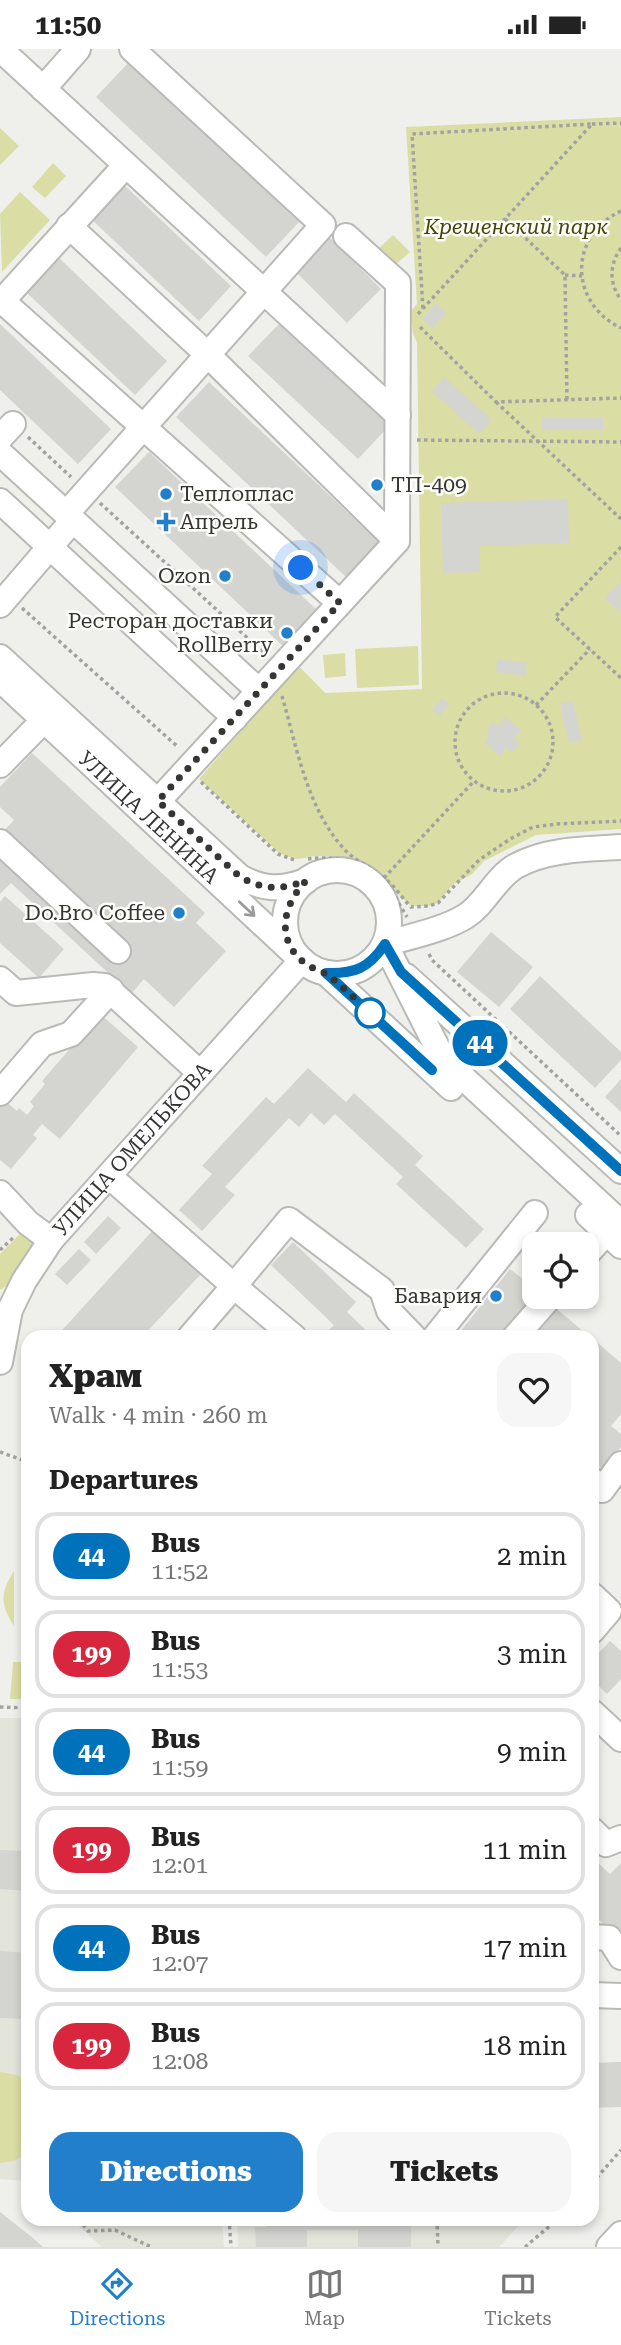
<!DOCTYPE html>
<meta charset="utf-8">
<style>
:root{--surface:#fff;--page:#f6f6f6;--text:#222;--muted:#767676;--line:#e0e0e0;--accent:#227fcb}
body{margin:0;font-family:"Roboto Serif",serif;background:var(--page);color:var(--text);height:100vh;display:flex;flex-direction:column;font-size:26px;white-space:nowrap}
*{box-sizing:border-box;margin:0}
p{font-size:23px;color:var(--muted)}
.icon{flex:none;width:38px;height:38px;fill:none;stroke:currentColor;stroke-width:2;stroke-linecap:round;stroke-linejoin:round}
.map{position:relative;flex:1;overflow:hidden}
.details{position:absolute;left:21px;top:1281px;width:578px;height:896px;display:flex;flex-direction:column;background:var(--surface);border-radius:21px;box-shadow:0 4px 10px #0003}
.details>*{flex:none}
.badge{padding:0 14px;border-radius:23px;font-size:24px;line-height:46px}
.buttons{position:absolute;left:522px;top:1183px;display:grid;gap:14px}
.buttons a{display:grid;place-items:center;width:77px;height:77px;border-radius:14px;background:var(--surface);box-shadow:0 4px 10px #0003;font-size:35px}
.you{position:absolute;width:35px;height:35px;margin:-18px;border:5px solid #fff;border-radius:50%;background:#1a73e8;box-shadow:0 0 0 10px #1a73e833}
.map>.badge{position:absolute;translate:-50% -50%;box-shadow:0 0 0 4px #fff}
h2{padding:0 28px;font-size:26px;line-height:63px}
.round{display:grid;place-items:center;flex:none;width:74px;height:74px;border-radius:21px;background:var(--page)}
.summary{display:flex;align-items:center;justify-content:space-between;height:119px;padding:0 28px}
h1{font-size:33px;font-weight:800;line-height:52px}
.cta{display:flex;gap:14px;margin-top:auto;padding:14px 28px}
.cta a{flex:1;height:80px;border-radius:21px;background:var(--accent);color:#fff;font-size:28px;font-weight:800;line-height:80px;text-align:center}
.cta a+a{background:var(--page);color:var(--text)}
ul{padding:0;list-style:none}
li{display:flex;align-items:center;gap:21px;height:88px;margin:0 14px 10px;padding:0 14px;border:4px solid var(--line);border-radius:21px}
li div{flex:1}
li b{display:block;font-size:26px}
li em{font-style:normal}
li .badge{min-width:77px;font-weight:700;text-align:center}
.status{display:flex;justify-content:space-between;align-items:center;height:49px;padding:0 35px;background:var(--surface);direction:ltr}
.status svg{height:19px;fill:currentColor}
.menu{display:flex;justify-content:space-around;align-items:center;height:98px;border-top:2px solid var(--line);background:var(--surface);font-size:19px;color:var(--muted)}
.menu a{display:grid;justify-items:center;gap:4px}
.menu .selected{color:var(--accent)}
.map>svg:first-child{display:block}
.built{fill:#e3e4da}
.green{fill:#dadea5}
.building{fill:#d4d4d0}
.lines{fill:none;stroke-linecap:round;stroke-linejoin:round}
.minor-casing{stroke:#b9bab6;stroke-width:28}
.path{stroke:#a2a3a0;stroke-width:3.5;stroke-dasharray:3.5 3.5;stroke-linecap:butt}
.minor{stroke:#fff;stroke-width:24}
.oneway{stroke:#9a9a9a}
.line-casing{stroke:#fff;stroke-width:16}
.line{stroke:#0072bc;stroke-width:10}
.walk{stroke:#353634;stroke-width:7;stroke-dasharray:0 12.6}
.poi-dot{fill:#227fcb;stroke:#fdfdf9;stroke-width:2.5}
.stop-dot{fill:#fff;stroke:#0072bc;stroke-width:3.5}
.labels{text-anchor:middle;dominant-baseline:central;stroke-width:5;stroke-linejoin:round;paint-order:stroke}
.park-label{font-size:21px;font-style:italic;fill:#44460c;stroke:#fdfdf9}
.poi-label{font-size:21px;fill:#353634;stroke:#fdfdf9;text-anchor:end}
.street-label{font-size:21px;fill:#353634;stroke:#fdfdf9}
</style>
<div class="status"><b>11:50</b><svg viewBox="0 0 49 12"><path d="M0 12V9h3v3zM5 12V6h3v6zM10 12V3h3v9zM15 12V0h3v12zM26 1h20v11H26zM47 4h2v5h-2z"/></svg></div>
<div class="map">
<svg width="621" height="2198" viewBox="0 0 621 2198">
<rect width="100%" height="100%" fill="#eff0ec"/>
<g class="built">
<path d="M0,1669H28V2132L0,2130Z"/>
<path d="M71,2170H222L224,2198H102Z"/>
<path d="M237,2170H525L499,2198H238Z"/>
</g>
<g class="green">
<path d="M621,68V780L536,786L484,812L472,825L452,836L438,854L429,857H411C387,834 358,806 321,807C299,807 303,815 279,804L199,730L299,617L325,644L422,640L417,294L413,285L411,262L417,255L406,78Z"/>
<path d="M0,79L19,97L0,116Z"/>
<path d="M53,114L66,127L45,149L32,138Z"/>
<path d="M20,143L50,171L2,223L0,165Z"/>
<path d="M393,186L410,203L395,216L379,199Z"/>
<path d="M418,597L419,636L357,639L355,600Z"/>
<path d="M345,604L346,627L325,629L323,606Z"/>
<path d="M26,1179L33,1187L34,1199L11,1234L0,1241V1205Z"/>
<path d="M14,1522V1577C0,1555 0,1544 14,1522Z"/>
<path d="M13,1613H26L24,1650H10Z"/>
<path d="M0,2023L17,2026L28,2033V2104L14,2112L0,2114Z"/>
</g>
<g class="building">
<path d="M129,13L299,173L266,208L96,48Z"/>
<path d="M122,134L231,237L199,272L89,168Z"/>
<path d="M328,187L381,240L347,274L294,221Z"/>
<path d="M58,208L167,312L135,346L26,243Z"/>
<path d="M436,254L446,264L432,279L422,269Z"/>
<path d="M281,273L390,376L358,410L248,307Z"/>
<path d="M0,275L111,380L78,415L0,341Z"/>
<path d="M444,328L492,371L479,385L432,342Z"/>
<path d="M209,333L379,493L346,528L176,368Z"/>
<rect x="542" y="369" width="61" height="12"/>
<path d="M149,403L319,563L285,599L115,438Z"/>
<path d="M371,431L383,433L382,442L370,440Z"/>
<path d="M568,450L569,494L480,497V523L443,524L441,454Z"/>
<path d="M621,532V564L605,549Z"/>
<path d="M497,610L527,614L526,627L496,623Z"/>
<path d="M442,649L449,655L440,667L432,661Z"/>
<path d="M573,652L582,691L569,694L560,655Z"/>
<path d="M505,668L521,681L514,690L520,695L512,704L506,699L500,707L484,693L490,687L486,683L493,673L498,677Z"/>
<path d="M32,704L205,864L196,874L226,902L174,958L144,930L131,945L11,834L0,845V786L14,771L0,758V738Z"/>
<path d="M5,847L64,900L39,929L0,894V853Z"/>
<path d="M491,883L533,918L499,958L457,923Z"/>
<path d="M540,927L621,1003V1011L595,1039L510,960Z"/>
<path d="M100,965L138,998L60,1090L42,1075L33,1086L37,1089L11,1120L0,1111V1054L3,1050L17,1062L19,1059L27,1066L34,1057L30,1053L45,1035L42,1032Z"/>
<path d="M308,1019L346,1053L354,1044L423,1107L415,1116L484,1180L466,1199L396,1135L403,1128L335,1065L324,1076L311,1064L299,1078L289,1069L225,1138L235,1146L202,1182L179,1161L212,1125L202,1117L266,1048L274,1055Z"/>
<path d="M621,1030V1063L605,1048Z"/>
<path d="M108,1167L121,1179L96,1205L84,1193Z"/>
<path d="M155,1179L201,1225L142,1288H56Z"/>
<path d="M293,1193L356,1253L347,1263L373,1288H330L326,1284L334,1276L271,1216Z"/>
<path d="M79,1200L91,1211L67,1236L55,1225Z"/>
<path d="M510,1220L534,1239V1245L500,1288H456Z"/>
<path d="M552,1256L590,1288H525Z"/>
<path d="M592,1289L621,1314V1365L611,1377L621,1385V1398L603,1420L592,1411Z"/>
<path d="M610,1592L621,1602V1630L607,1645L592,1630V1611Z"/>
<path d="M0,1801L28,1802V1842L0,1840Z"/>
<path d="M592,1808L610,1825L621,1814V1892L592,1864Z"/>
<path d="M0,1902L28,1904V1970L0,1969Z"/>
<path d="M621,2013V2058L592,2059V2014Z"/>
<path d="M0,2163L33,2189L43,2198H0Z"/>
<path d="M266,2170L411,2171V2198H358V2181H307V2198H256L255,2178H266Z"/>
</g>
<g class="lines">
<defs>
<g id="minor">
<path d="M0,0L398,366"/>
<path d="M43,40L78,0"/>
<path d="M69,177L208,306L397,492"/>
<path d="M0,250L340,554"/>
<path d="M2,252L126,116"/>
<path d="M0,389L13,375"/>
<path d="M0,404L259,642"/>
<path d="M0,452L235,669"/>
<path d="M66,465L323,176L132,0"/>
<path d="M0,556L73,471"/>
<path d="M0,608L240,828C264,841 280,841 306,832"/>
<path id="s1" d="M0,630L297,907"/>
<path d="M0,716L44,671"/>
<path d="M158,752L397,492L398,234L346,187"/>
<path d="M0,793L118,902"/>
<path d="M621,798C586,800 547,800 516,817C496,828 485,855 466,867C446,880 408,888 385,895L443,1010L621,1174"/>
<circle cx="337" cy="873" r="52"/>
<path d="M326,924L451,1039"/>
<path d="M406,927L621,1122"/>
<path d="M0,930L16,944L93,936L105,937L200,1024"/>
<path d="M0,1044L42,995L71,985L111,941"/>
<path d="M109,1127L234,1237L289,1171L382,1241L389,1262L414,1288"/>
<path d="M0,1144L28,1174L51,1191"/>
<path d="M588,1166L621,1197"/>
<path d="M586,1206L607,1183"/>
<path d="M190,1288L234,1237L294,1288"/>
<path d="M435,1288L535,1164"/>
<path d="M515,1288L550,1248"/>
<path id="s2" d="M0,1313L10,1261L24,1232L51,1191L302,911"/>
<path d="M592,1431L602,1441L621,1415"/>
<path d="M592,1546L609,1562L592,1582"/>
<path d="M592,1663L621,1690"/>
<path d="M592,1781L606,1795L621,1789"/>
<path d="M592,1888L609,1889L621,1908"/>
<path d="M592,1946L621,1947"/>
<path d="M609,2198L621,2185"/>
</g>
</defs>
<use href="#minor" class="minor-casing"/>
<g class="path">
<path d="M592,75L621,74"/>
<path d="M621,162C568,187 569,254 621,279"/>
<path d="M505,170L565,226L567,351"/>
<path d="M621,199C609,216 609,234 621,251"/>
<path d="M565,226L582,227"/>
<path d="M418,265L592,75L412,85L423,260"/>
<path d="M420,278L496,353L621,349"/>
<path d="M496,353L621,470"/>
<path d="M28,388L71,428"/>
<path d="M417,391L621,393"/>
<path d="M100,454L265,605"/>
<path d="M621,498L555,568L621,629"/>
<path d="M22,559L178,698"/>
<circle cx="504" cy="693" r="49"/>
<path d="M282,647C297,699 307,760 345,801C353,810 366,816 376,823"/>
<path d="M536,656L590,600"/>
<path d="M201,733L278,805L297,812"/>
<path d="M308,810C333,806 362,814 384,829C394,836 402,849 411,858L429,857L438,854L479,811L510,790L533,778L557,775L621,772"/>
<path d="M384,829L474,732"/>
<path d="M388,836L407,868"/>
<path d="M429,905L432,911L621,1087"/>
<path d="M0,1201L14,1188"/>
<path d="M0,1403L28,1413"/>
<path d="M0,1658L28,1659"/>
<path d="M592,2134L621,2101"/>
<path d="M79,2170L88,2182L115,2181L151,2198"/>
<path d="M229,2170L231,2198"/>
<path d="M437,2170L438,2198"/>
<path d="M525,2198L558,2170"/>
</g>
<use href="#minor" class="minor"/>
</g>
<defs><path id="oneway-shaft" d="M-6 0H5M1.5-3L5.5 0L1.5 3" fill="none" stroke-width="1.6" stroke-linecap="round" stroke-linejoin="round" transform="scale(1.75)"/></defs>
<use class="oneway" href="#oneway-shaft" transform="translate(247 860) rotate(43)"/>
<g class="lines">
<defs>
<path id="line" d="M432,1021L326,924C355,925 369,919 385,895L401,923L621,1122"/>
</defs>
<use href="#line" class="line-casing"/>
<use href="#line" class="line"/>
<path class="walk" d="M301,519L340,554L158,752L240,828C264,841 280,841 306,832C281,857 275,895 309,917C316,921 323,922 329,927C343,938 357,951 370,964"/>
</g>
<g class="poi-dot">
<circle cx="377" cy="436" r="7"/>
<circle cx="166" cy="445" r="7"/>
<path d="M162.5 462.5h7v7h7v7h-7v7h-7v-7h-7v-7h7z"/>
<circle cx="225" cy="527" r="7"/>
<circle cx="287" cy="584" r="7"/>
<circle cx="179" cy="864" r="7"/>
<circle cx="496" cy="1247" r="7"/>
</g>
<circle class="stop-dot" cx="370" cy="964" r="14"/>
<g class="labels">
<g class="park-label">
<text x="516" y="178">Крещенский парк</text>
</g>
<g class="poi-label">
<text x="391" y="436" text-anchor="start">ТП-409</text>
<text x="180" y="445" text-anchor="start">Теплоплас</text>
<text x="180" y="473" text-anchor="start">Апрель</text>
<text x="211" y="527">Ozon</text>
<text x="273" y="572">Ресторан доставки<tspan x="273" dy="24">RollBerry</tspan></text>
<text x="165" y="864">Do.Bro Coffee</text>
<text x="482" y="1247">Бавария</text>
</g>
<g class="street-label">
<text stroke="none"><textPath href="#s1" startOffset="203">УЛИЦА ЛЕНИНА</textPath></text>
<text stroke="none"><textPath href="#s2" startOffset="256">УЛИЦА ОМЕЛЬКОВА</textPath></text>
</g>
</g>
</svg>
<div class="buttons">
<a><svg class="icon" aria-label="locate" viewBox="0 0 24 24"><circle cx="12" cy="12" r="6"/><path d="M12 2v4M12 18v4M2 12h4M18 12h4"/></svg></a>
</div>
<div class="you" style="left:301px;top:519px"></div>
<b class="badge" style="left:480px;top:994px;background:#0072bc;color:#fff">44</b>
<section class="details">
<div class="summary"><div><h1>Храм</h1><p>Walk · 4 min · 260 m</p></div><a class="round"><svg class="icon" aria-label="heart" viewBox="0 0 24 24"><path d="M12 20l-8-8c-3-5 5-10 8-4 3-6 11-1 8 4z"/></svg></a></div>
<h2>Departures</h2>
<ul>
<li><span class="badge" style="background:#0072bc;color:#fff">44</span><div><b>Bus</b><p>11:52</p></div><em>2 min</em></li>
<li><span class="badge" style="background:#d7263d;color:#fff">199</span><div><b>Bus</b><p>11:53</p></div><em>3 min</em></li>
<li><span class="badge" style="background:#0072bc;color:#fff">44</span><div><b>Bus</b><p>11:59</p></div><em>9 min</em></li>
<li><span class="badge" style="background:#d7263d;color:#fff">199</span><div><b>Bus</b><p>12:01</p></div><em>11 min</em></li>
<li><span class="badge" style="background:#0072bc;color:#fff">44</span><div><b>Bus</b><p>12:07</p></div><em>17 min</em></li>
<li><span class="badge" style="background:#d7263d;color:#fff">199</span><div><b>Bus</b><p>12:08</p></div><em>18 min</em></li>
</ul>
<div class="cta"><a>Directions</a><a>Tickets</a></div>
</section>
</div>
<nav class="menu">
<a class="selected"><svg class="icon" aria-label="directions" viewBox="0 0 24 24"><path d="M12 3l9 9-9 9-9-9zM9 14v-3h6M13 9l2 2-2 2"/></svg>Directions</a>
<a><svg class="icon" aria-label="map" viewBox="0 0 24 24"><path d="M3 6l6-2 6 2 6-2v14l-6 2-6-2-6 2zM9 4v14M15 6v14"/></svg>Map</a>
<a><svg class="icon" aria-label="tickets" viewBox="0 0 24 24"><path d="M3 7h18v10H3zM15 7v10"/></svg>Tickets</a>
</nav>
